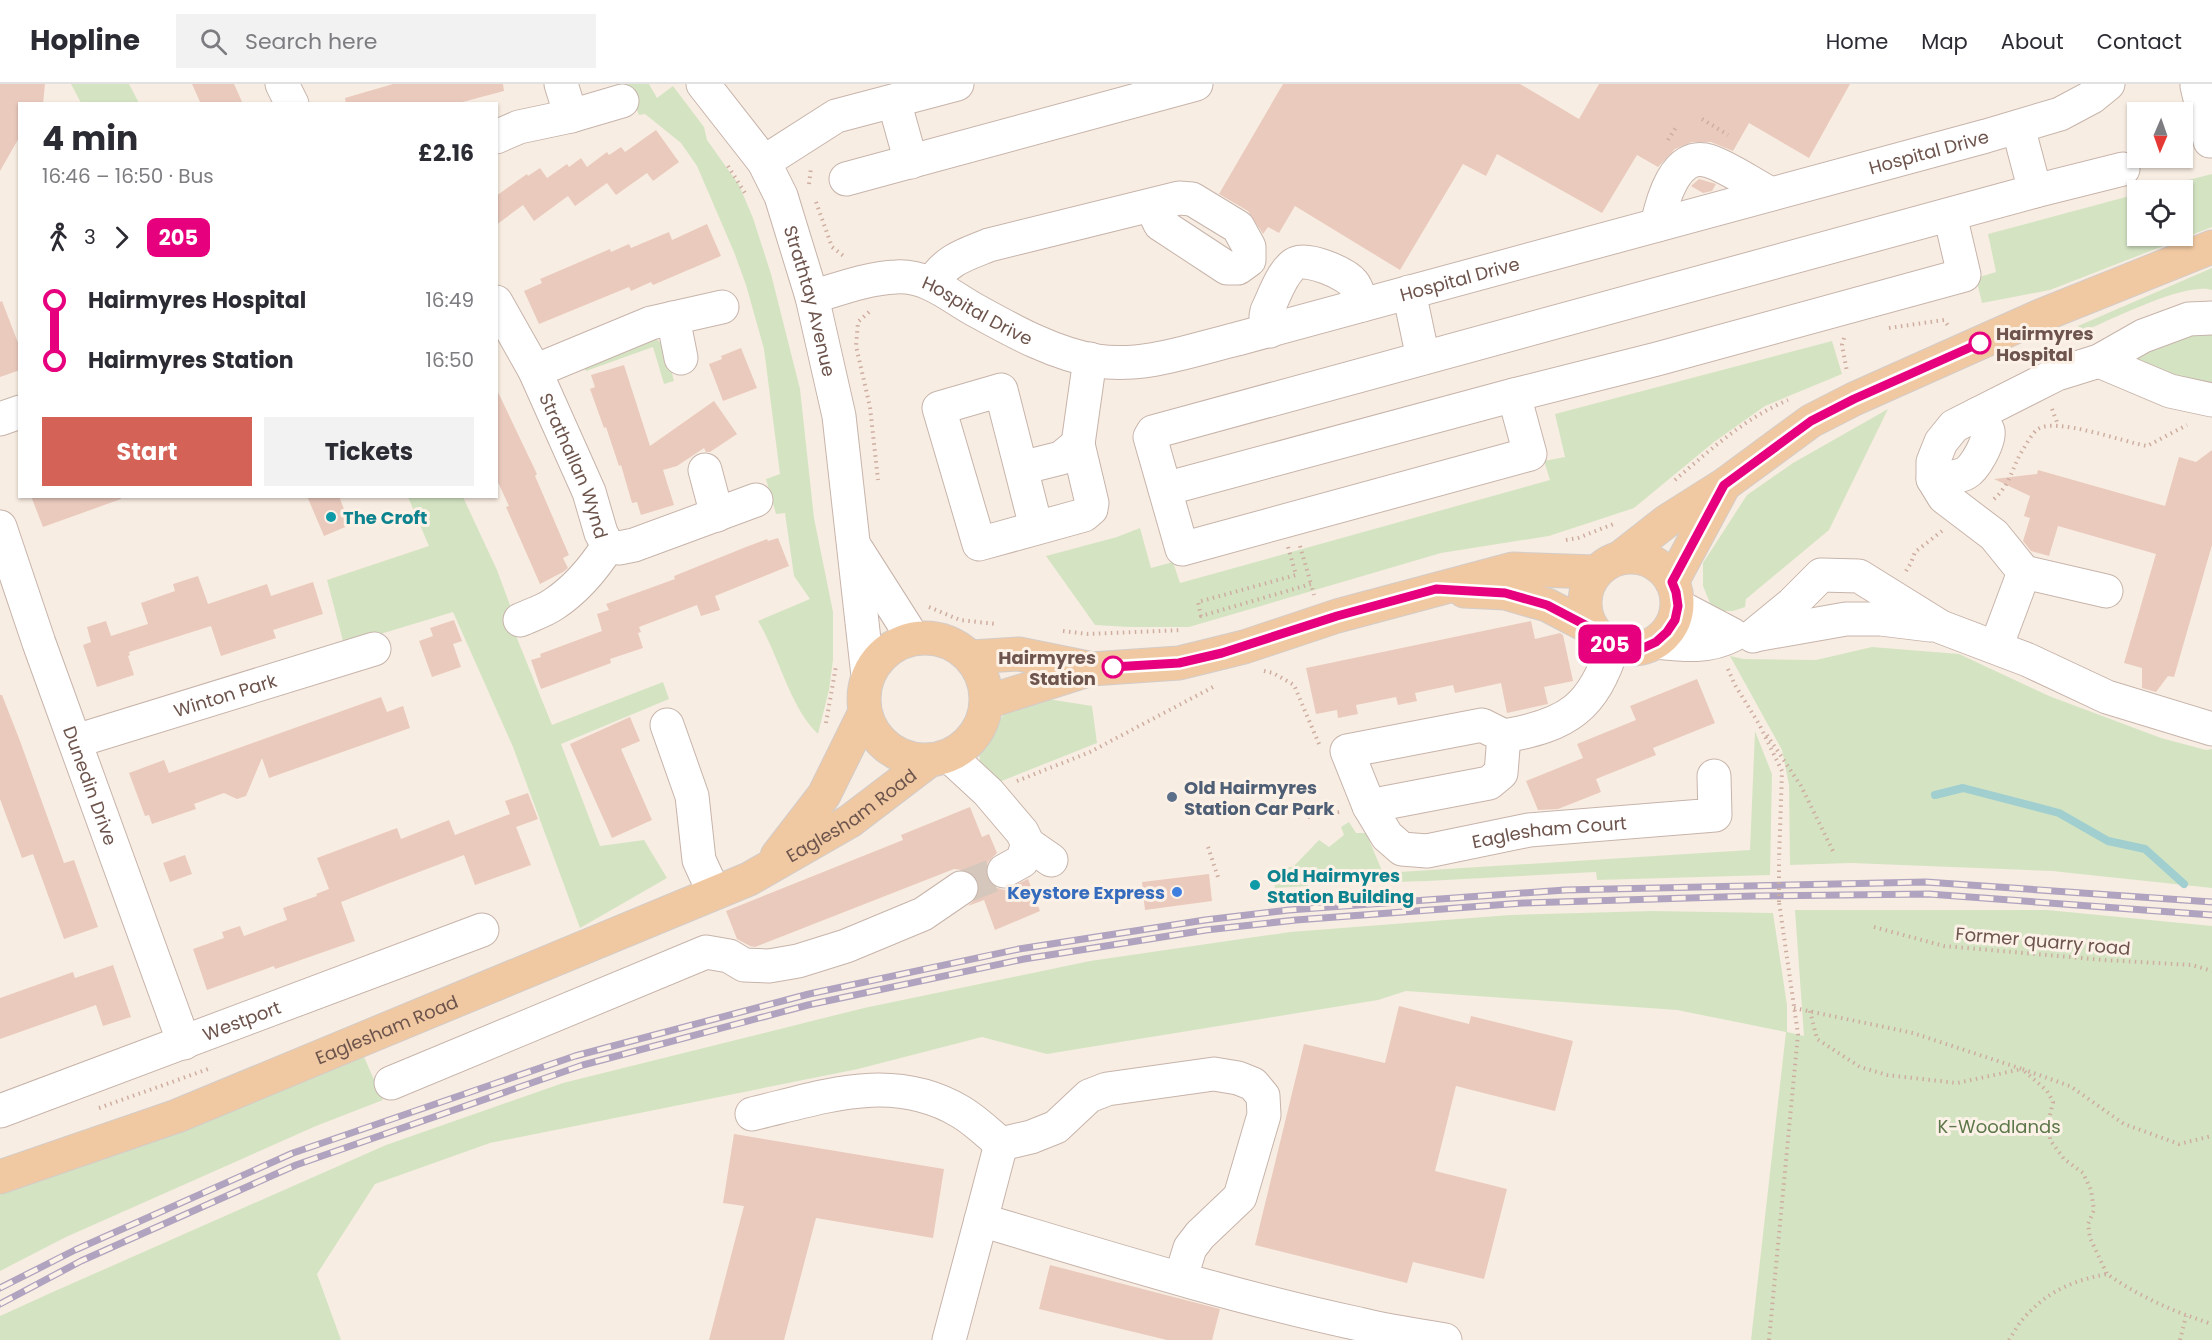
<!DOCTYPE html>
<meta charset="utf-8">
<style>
:root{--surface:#fff;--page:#f2f2f3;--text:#2b2b33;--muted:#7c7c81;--line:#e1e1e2;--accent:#d46256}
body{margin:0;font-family:Poppins,sans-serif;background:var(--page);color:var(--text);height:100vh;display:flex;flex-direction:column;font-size:22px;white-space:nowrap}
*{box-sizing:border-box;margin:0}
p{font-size:20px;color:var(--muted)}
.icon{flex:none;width:33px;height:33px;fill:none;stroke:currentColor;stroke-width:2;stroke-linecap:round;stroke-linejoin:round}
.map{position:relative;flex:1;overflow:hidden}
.details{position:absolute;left:18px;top:18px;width:480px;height:396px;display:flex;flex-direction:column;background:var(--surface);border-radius:0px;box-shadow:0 2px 4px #0004}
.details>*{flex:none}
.badge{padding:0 12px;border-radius:9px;font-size:21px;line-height:39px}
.needle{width:39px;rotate:182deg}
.fabs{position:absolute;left:2127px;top:18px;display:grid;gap:12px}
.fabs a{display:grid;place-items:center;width:66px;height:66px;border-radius:0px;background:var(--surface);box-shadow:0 2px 4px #0004;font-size:30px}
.map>.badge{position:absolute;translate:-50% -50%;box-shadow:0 0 0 3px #fff}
.legs{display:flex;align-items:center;gap:9px;height:66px;padding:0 24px;font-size:20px}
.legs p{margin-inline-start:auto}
.overview{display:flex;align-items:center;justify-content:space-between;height:102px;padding:0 24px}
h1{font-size:33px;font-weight:700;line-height:45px}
.button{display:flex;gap:12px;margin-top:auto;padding:12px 24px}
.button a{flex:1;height:69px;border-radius:0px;background:var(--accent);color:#fff;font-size:24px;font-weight:700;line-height:69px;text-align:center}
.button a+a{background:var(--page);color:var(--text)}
ul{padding:0 24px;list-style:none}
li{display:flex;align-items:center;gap:21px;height:60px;font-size:22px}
li i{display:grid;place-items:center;width:9px;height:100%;margin:0 8px;background:currentColor}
li i::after{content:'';width:15px;height:15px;margin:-8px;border:4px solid;border-radius:50%;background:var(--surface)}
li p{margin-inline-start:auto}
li:first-child i{background:linear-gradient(#0000 50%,currentColor 0)}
li:last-child i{background:linear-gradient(currentColor 50%,#0000 0)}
header{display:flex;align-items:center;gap:36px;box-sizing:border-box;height:84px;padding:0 30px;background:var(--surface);border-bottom:2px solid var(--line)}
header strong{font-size:28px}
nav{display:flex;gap:33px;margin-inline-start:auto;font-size:21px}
.search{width:420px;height:54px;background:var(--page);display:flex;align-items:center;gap:15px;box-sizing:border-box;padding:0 21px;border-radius:0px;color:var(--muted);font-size:22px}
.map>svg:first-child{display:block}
.green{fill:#d4e4c3}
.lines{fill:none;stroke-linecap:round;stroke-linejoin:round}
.stream{stroke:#a1cecf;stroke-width:8}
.building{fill:#eacabd}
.minor-tunnel{stroke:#d5c7bc;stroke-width:33;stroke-dasharray:33 16;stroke-linecap:butt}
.minor-casing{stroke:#c7b4ab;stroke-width:35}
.major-casing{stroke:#d3ccc9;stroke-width:35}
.path{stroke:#ceada1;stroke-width:4;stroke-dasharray:1.5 4.5;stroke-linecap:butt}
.minor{stroke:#fff;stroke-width:33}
.major{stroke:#f0c9a2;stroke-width:33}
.rail-casing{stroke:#afa3bf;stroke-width:7}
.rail{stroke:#fcf1e7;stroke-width:4.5;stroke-dasharray:14;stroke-linecap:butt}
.path-bridge{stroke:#ceada1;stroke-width:4;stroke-dasharray:1.5 4.5;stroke-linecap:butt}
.line-1-casing{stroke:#fff;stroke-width:14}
.line-1{stroke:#e6007e;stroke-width:9}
.stop-1-dot{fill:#fff;stroke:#e6007e;stroke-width:3}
.culture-dot{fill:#0f9aa8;stroke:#fcf1e7;stroke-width:2}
.service-dot{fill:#5c6f8a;stroke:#fcf1e7;stroke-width:2}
.shop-dot{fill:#3f7fe0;stroke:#fcf1e7;stroke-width:2}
.labels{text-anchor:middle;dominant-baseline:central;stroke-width:6;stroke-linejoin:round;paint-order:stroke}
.street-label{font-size:18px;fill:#6d544c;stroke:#fcf1e7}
.stop-label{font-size:18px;font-weight:bold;fill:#6d544c;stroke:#fcf1e7;text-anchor:start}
.culture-label{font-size:18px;font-weight:bold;fill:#0d838f;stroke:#fcf1e7;text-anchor:start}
.service-label{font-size:18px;font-weight:bold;fill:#4e5e75;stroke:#fcf1e7;text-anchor:start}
.shop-label{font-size:18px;font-weight:bold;fill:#366cbe;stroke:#fcf1e7;text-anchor:end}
.park-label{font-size:18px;fill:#5c7749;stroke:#fcf1e7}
</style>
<header>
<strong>Hopline</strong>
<div class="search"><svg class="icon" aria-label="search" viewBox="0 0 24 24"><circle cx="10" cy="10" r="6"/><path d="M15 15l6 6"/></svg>Search here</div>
<nav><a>Home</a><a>Map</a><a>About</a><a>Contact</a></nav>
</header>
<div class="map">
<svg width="2212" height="1256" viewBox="0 0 2212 1256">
<rect width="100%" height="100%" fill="#f8ede2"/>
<g class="green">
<path d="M71,0H129L139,19H81Z"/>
<path d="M627,0H649L657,14L673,2L704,43L707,56L739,101L753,134L771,190L800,305L814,434L833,528V576L829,606L818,650C790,624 779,572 758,537L810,515L794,492L785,429L776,430L766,395L780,390L764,265L746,201L734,168L697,82L681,59L645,30L639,31Z"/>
<path d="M2212,90V143L2050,206L1982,219L1976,194L1996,188L1988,150L2137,110L2138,152H2182V106H2149Z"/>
<path d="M2212,184V206C2185,197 2110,237 2081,248L2078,242Z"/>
<path d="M2207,247H2212V308L2122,283L2141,268Z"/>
<path d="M649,252C670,259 669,278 674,297L664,300L653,263L586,287L581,279Z"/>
<path d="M1832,257L1842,290L1765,322L1714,358L1634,424L1549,452L1441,469L1189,543H1129L1095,541L1046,472L1117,453L1140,444L1151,484L1173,478L1180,499L1550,396L1544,377L1565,373L1555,330Z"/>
<path d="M1888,325L1829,446L1746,515L1745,523L1733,527H1722L1710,519L1703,502V479L1747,411L1793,379Z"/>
<path d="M408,413H463L497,486L511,524L506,527L552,641L663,598L669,615L561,660L600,762L644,756L667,794L580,844L513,663L453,528L344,561L327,496L429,462Z"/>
<path d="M1872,563L1959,570L2049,612L2161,654L2206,666L2212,665V804L2052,787L1851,779L1790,781L1789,701L1782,666L1730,572L1743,575L1816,576Z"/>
<path d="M1035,613L1092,622L1097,659L994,700L980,681L979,666L1004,630L1017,618Z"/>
<path d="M1755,647L1772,690L1770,791L1597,796L1596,788L1427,797L1326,800L1325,792L1307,794L1308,802L1275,804L1273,788L1294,782L1319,756L1329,763L1344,751L1341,743L1349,738L1356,749H1366L1383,789L1750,766Z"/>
<path d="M1795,826H2047L2212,842V1256H1751L1786,948L1677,926L1406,907L1378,916L1047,970L982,953L858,985L490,1059L375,1100L317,1190L341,1256H0V1232L55,1207L386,1061L563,999L864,924L1090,877L1290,848L1510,831L1653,827L1773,829L1787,921V948L1804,952Z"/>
<path d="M364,973L383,1016L316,1042L66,1153L0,1187V1109L125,1068Z"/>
</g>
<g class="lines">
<path class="stream" d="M1935,711L1963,704L2059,729L2108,757L2145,765L2184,800"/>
</g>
<g class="building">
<path d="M0,0H45L43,20H20V52L0,87Z"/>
<path d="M192,0H234L243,20H201Z"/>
<path d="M393,0H503L504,7L455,20H346L345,14Z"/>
<path d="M1283,0H1520L1579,35L1599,0H1850L1809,74L1749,39L1733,67L1711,58H1692L1675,65L1658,83L1637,71L1602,129L1497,70L1486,92L1463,80L1400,186L1295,122L1279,149L1268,143L1263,150L1248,127L1219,110Z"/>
<path d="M656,46L679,78L653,97L647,89L616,111L607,99L575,122L568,112L534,137L523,121L496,141V112L527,90L528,92L540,84L547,94L567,80L569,83L581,74L587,83L607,68L609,71L621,63L625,68Z"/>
<path d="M1699,95L1716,100L1712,107L1703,109L1691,102Z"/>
<path d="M707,140L721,172L653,201L651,198L631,207L629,203L539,240L524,207L542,199L540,195L610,165L611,168L629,160L631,164L669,148L672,156Z"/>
<path d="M2,217L20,264V286L0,293V218Z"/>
<path d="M741,264L757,304L723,317L709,280L722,275L721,272Z"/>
<path d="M624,281L650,362L714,317L737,350L710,368H706L704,364L677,382L663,386L674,421L641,431L637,418L632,419L621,381L619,382L606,343L604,344L590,305L595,303L591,291Z"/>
<path d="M496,304L537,390L535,392L569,471L563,474L568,484L563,488L540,500L506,423L509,422L496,394Z"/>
<path d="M2212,366V461L2174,593L2168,592L2156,608L2142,604V584L2124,579L2156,470L2058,442L2049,472L2031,467L2023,457L2030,434L2024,432L2030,412L1994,395L2037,390L2038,386L2165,422L2179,373L2196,378Z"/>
<path d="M31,412H120L121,415L43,443Z"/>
<path d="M307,412H339L350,441L324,452Z"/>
<path d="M778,454L789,482L715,512L720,526L701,532L697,521L639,543L641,548L638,549L643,564L610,575L611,579L541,605L531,576L541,573L540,570L602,547L597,530L609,526L606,520L675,495L674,492L746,463L767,455L768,457Z"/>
<path d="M198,492L208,520L267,500L271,512L313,498L323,530L273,546L276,554L221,572L211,542L129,568L130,571L128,572L134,591L97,603L83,561L91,558L87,543L106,537L111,552L148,540L141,519L175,507L173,500Z"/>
<path d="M454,536L462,557L453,560L461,583L432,593L419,557L433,552L430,544Z"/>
<path d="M1531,537L1535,555L1560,549L1563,551L1573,597L1544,603L1548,620L1507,629L1501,599L1455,609L1453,601L1415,609L1417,617L1398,621L1396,613L1356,621L1358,630L1338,634L1337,626L1316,630L1306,584Z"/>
<path d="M1697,595L1715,639L1653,664L1656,671L1596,695L1601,708L1558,725L1538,726L1526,697L1583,674L1577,660L1636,636L1630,622Z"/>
<path d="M0,611H2L20,657L64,779L74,776L98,843L64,855L33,770L22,774L0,715Z"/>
<path d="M381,613L387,628L403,622L410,644L269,694L262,674L246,712L237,715L224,709L194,720L196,725L152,740L149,731L145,732L129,689L164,676L169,689Z"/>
<path d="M630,633L640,657L621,665L652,736L612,754L570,660Z"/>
<path d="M528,709L538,735L516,743L531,781L475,801L464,771L387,800L341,818L355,857L275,885L274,882L207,906L193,865L224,854L222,848L240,842L244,852L287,836L283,824L317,812L316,810L329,805L317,774L397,744L401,755L449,736L455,751L510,730L505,717Z"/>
<path d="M970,723L982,753L989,750L997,769L988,778L985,787L988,797L995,803L1004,806L1028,795L1040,827L995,846L984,816L968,822L978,812L980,802L976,793L969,787L954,785L755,863L750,862L737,855L726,827L903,756L901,751Z"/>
<path d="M185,771L192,790L170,798L163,779Z"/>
<path d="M1209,790L1212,817L1145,826L1142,798Z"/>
<path d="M113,881L131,933L103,942L96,921L0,955V914L73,888L75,894Z"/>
<path d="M1399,922L1469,940L1471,932L1573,957L1555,1027L1456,1002L1435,1087L1507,1105L1484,1195L1413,1178L1407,1199L1255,1161L1304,960L1385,979Z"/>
<path d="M734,1050L944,1085L933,1154L816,1134L784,1256H709L744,1122L723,1119Z"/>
<path d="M1050,1181L1220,1225L1212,1256H1167L1039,1225Z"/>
</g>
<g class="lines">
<path class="minor-tunnel" d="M961,804L1004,787"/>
<defs>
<g id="minor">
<path d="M282,0L292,20"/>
<path d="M561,0L571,32"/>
<path id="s1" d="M703,0L764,78L781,112L812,213L839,332L868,592"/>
<path d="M2204,0L2197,2L2210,57H2212"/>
<path d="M894,17L911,78"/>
<path d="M496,53L519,43L571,32L622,17"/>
<path d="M764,78L836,32L957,0"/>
<path d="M846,95L1196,0"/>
<path d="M2035,107L2123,85"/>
<path d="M1657,141C1662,118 1675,66 1709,77C1726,82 1754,101 1771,110"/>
<path d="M932,199C947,175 965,171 989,161L1179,114L1192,115L1238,143L1249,163V176L1238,184H1227L1160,140L1151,121"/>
<path d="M1409,208L1423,274"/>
<path id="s2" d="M812,213C839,205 868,194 896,193C927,191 950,212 975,226C1013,247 1054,270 1097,277C1144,284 1192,266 1237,255L1986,52L2060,30L2092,13L2108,0"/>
<path id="s3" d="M496,218L535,287L589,408L601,449L608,462L619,464L634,461L756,416"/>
<path d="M673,234L681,274"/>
<path d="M1270,247L1266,232L1267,227C1273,215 1284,183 1297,179C1309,174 1345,189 1353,199C1358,205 1359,214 1362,221"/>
<path d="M2099,277L2170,307L2212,316"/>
<path d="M535,287L651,239L722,223"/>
<path d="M1514,311L1530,370L1182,465L1150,353L1153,348L2035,107L2018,43"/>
<path d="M0,335L20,328"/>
<path d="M1078,360L1090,275"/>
<path d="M1021,384L1061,374L1078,360L1092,419L1091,425L1084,431L979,460L939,324L1001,306L1036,443"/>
<path d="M705,386L717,431"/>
<path d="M1933,395C1943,394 1957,394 1966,389C1975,384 1990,357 1988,347C1986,341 1981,335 1978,330"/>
<path d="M1165,405L1514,311L1657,275L1964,191L1950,131"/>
<path id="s4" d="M0,443L39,559L184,959"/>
<path d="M857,466L913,554"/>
<path d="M2024,488L1994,451L1944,413L1933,395V378L1941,358L1954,342L2057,290L2099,277L2143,252L2189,235L2212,234"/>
<path d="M520,536C531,531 544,527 554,520C575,506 594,484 608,462"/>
<path d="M1755,551L1846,535H1881L1930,541"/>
<path d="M1753,552L1792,520L1821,491L1859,492L1941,543L2028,576L2107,613L2212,645"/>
<path d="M1656,558C1684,561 1708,564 1733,551L1678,522"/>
<path d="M1996,563L2024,488L2106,507"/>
<path d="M667,641L692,712L699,776L714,809"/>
<path d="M1482,641L1504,652L1501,689L1489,699L1369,722L1347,667Z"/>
<path d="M1504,652C1568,641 1593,624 1613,562"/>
<path id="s5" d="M76,657L374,565"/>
<path d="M949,672L988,708L1022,748L1028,760L1051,776"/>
<path id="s6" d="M1369,722L1387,752L1402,765L1427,767L1529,746L1715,731L1714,692"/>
<path d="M1004,787L1022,777L1028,760"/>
<path d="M391,999L706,868L729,872L744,881L769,882L798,877L846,862L923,830L961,804"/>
<path id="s7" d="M0,1027L482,846"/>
<path d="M752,1030C824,1013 892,987 961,1028C976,1037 988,1049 1001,1060"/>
<path d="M1001,1060L1031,1053L1056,1043L1089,1012L1107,1005L1214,990L1238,994L1253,1000L1263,1012L1264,1031L1240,1113L1200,1151L1190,1164L1181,1193"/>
<path d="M981,1136L1001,1060"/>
<path d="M949,1256L981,1136C1105,1173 1233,1213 1359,1240C1387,1247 1416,1251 1445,1256"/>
</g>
<g id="major">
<circle cx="1631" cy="519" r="46"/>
<path d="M1621,473L1667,437L1724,401L1811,337L1854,315L2040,232L2212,163"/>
<path d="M1672,498L1723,403"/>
<path d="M1464,507L1505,509L1547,521L1591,544"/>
<circle cx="925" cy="615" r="61"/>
<path d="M971,573L1019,570L1088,584"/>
<path d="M987,618L1091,585L1179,579L1244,563L1337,532L1513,485L1595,488"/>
<path d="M777,772L824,711L865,628"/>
<path id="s8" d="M0,1093L177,1032L749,795L850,737L930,676"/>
</g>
</defs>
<use href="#minor" class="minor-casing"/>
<use href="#major" class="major-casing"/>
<g class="path">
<path d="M1702,35L1728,51"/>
<path d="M1668,56L1677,42"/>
<path d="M728,82L745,109"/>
<path d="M809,100L811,84"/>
<path d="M816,118L832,163L845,173"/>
<path d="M869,228L858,238L856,262L870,323L878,396"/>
<path d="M1889,244L1944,236L1949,243"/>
<path d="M1844,254L1842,261L1847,288"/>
<path d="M2052,325L2058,341"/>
<path d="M1675,396C1710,366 1745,334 1788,316"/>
<path d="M1994,415C2010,401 2012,384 2022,367C2026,361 2032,349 2038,345C2056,333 2124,358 2147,362L2187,341"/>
<path d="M1566,456L1578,454L1616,439"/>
<path d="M1300,462L1311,500"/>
<path d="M1288,463L1296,491L1198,518L1201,532L1311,500L1314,511"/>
<path d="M1906,487L1911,479L1915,468L1942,447"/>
<path d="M929,523L960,536L996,540"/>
<path d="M1063,547L1088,550L1182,546"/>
<path d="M1728,585L1735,601L1759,640L1782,687L1779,776"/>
<path d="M1264,587L1273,589L1294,601L1319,660"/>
<path d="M826,639L836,582"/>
<path d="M1767,651L1801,702L1833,767"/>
<path d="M1017,697L1090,668L1215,602"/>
<path d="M1308,733L1340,728"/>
<path d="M1208,763L1218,793"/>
<path d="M1874,843L1944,862L2104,876L2192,881L2212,887"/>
<path d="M1794,924L1913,949L2022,985L2047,1007L2053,1018L2049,1035L2050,1056L2064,1075L2083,1089L2091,1106L2094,1126L2088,1140L2090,1154L2107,1190"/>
<path d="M1810,927L1817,955L1860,983L1887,991L1957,999L2022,985L2070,1002L2124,1040L2179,1060L2212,1052"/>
<path d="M99,1024L211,984"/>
<path d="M1769,1256L1798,950L1779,818"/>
<path d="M2009,1256C2013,1250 2017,1242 2022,1236C2046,1208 2071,1197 2107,1190C2140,1213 2174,1228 2212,1240"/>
<path d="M2180,1256L2186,1232"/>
</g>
<use href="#minor" class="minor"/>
<use href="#major" class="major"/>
<defs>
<g id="rail">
<path d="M0,1204L75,1166L293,1069L575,972L809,910L1019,865L1205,836L1289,826L1565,806L1926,798L2212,818"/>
<path d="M0,1220L81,1177L296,1081L583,981L808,921L1024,875L1206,846L1296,836L1523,819L1754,812L1929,810L2212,831"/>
</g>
</defs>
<use href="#rail" class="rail-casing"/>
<use href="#rail" class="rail"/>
<path class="path-bridge" d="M1779,818V776"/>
</g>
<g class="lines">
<defs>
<path id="line-1" d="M1113,583L1179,579L1222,569L1337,532L1436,505L1505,509L1547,521L1591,544L1601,555L1613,562L1628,566L1643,564L1656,558L1667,548L1675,536L1678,522L1676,508L1672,498L1724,401L1811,337L1854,315L1980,259"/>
</defs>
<use href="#line-1" class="line-1-casing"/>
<use href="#line-1" class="line-1"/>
</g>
<g class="stop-1-dot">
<circle cx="1980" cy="259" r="10"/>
<circle cx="1113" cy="583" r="10"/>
</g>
<g class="culture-dot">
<circle cx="331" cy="433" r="6"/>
<circle cx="1255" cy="801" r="6"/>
</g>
<circle class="service-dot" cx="1172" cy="713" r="6"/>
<circle class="shop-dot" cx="1177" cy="808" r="6"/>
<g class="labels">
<g class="street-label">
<text stroke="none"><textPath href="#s2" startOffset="1166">Hospital Drive</textPath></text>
<text stroke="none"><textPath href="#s2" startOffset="680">Hospital Drive</textPath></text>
<text stroke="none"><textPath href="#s1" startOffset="246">Strathtay Avenue</textPath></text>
<text stroke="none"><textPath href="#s2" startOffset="176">Hospital Drive</textPath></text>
<text stroke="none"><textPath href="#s3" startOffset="182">Strathallan Wynd</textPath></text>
<text stroke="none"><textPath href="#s5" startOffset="156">Winton Park</textPath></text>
<text stroke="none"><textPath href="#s4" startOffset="274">Dunedin Drive</textPath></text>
<text stroke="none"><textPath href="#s8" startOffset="927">Eaglesham Road</textPath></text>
<text stroke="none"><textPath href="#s6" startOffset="204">Eaglesham Court</textPath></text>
<text transform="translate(2043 857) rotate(5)">Former quarry road</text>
<text stroke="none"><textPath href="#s7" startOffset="258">Westport</textPath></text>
<text stroke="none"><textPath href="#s8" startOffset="414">Eaglesham Road</textPath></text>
</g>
<g class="stop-label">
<text x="1996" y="249">Hairmyres<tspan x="1996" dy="21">Hospital</tspan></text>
<text x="1096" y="573" text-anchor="end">Hairmyres<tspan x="1096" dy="21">Station</tspan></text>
</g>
<g class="culture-label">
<text x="343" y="433">The Croft</text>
<text x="1267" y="791">Old Hairmyres<tspan x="1267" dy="21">Station Building</tspan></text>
</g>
<g class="service-label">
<text x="1184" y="703">Old Hairmyres<tspan x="1184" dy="21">Station Car Park</tspan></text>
</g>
<g class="shop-label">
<text x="1165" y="808">Keystore Express</text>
</g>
<g class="park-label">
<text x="1999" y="1042">K-Woodlands</text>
</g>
</g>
</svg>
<div class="fabs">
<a><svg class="needle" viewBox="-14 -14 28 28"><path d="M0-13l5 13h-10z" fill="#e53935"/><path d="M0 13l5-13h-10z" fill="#7c7c81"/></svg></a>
<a><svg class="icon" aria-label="locate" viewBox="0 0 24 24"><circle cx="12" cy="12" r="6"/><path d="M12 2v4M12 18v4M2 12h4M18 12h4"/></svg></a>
</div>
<b class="badge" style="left:1610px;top:560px;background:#e6007e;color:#fff">205</b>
<section class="details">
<div class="overview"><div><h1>4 min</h1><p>16:46 – 16:50 · Bus</p></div><b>£2.16</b></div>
<div class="legs"><svg class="icon" aria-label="walk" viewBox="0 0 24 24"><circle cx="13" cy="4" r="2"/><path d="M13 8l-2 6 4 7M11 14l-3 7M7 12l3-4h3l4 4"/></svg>3<svg class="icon" aria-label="forward" viewBox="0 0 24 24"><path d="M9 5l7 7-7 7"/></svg><b class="badge" style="background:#e6007e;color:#fff">205</b></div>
<ul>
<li><i style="color:#e6007e"></i><b>Hairmyres Hospital</b><p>16:49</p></li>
<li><i style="color:#e6007e"></i><b>Hairmyres Station</b><p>16:50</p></li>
</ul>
<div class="button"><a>Start</a><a>Tickets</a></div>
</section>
</div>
